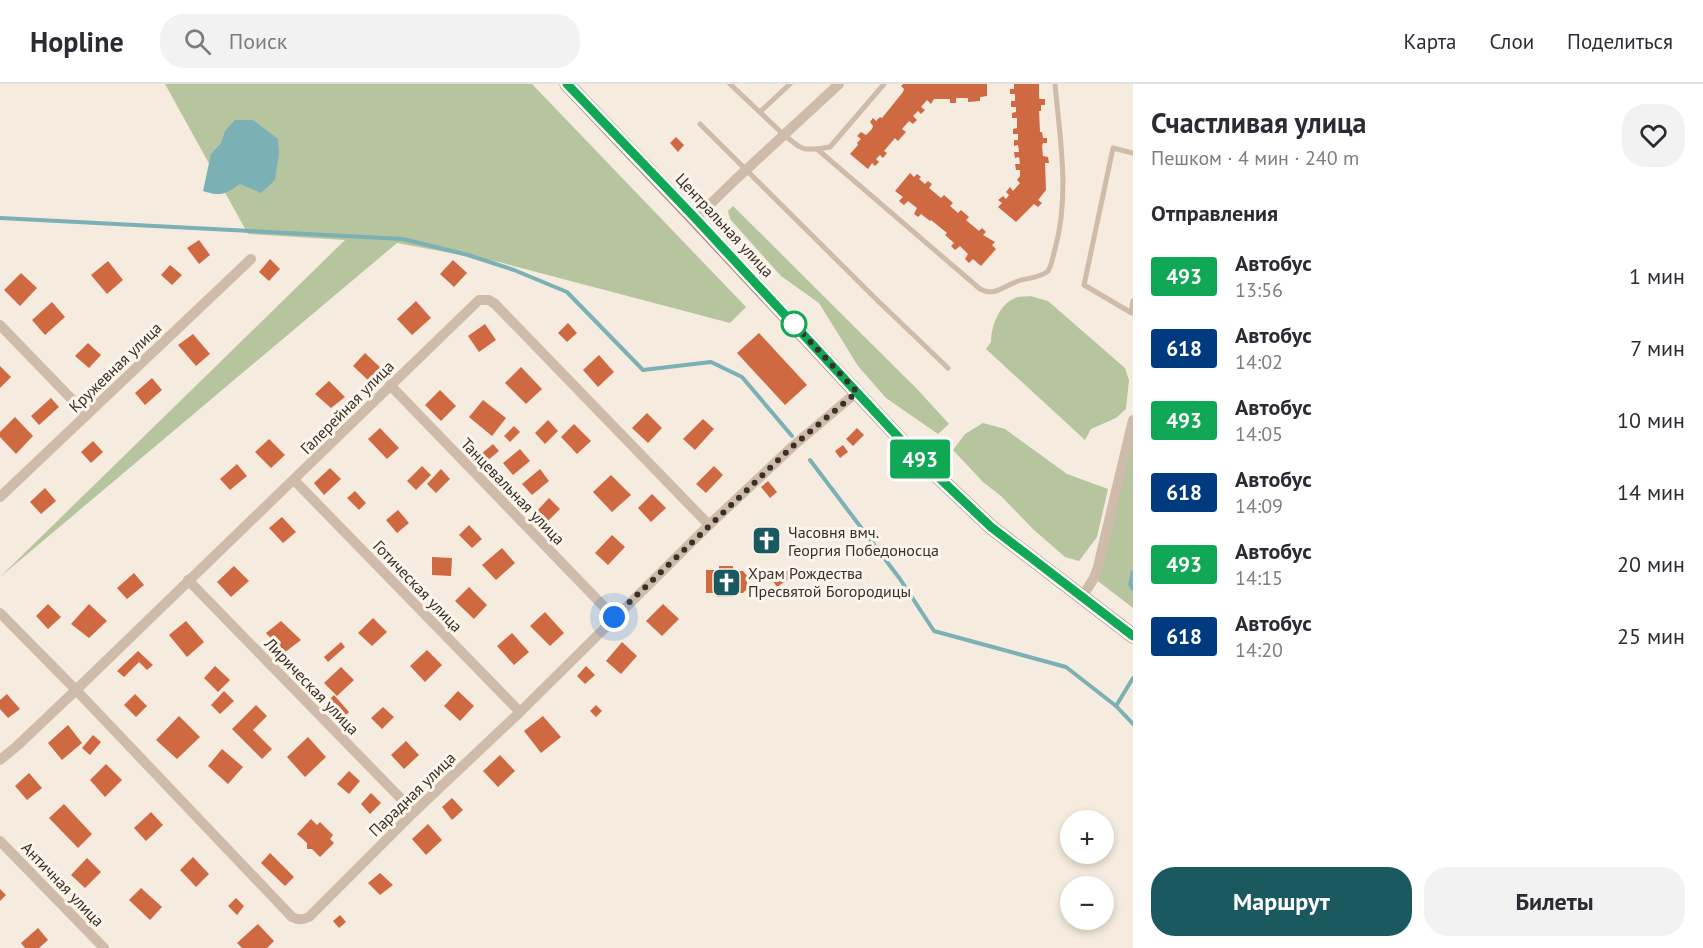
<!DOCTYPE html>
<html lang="ru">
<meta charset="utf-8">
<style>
:root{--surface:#fff;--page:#f2f2f3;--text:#2b2b33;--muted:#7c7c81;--line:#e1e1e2;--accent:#1b5960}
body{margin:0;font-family:"PT Sans",sans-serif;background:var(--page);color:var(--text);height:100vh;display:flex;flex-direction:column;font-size:22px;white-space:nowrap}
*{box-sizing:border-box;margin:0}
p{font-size:20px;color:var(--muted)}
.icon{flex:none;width:33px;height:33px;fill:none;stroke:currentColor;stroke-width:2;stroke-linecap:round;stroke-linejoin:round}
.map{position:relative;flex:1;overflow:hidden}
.drawer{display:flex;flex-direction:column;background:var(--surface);width:570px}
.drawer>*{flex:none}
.badge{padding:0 12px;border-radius:4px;font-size:21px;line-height:39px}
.buttons{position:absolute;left:1060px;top:726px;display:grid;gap:12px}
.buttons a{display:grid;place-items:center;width:54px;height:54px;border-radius:50%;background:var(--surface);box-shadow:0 3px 9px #0003;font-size:30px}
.you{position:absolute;width:30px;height:30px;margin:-15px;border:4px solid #fff;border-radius:50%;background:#1a73e8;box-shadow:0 0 0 9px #1a73e833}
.map>.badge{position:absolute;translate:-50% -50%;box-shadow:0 0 0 3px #fff}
h2{padding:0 18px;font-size:22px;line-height:54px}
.round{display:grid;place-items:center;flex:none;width:63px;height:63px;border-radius:24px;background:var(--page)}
.overview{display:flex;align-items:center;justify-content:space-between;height:102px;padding:0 18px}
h1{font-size:28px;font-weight:800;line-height:45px}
.primary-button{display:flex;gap:12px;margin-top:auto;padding:12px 18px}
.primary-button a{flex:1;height:69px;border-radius:24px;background:var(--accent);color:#fff;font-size:24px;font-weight:800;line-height:69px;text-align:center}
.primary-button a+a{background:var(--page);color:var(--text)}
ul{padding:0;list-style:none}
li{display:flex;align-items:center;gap:18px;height:72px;padding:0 18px}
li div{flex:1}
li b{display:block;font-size:22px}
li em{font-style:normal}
li .badge{min-width:66px;font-weight:700;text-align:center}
header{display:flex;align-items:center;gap:36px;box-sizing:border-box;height:84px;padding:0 30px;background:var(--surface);border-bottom:2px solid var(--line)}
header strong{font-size:28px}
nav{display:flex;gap:33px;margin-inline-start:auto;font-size:21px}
.search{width:420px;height:54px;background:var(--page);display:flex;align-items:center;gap:15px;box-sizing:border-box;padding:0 21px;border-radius:24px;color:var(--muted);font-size:22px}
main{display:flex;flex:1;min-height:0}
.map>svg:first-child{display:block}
.green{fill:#b6c59d}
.water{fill:#7bb0b4}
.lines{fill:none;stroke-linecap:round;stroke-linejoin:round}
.stream{stroke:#7bb0b4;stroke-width:4}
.building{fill:#cf6942}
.service{stroke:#cebba9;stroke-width:5}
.minor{stroke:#cebba9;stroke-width:10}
.secondary{stroke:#a28a7a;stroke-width:15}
.line-casing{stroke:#fff;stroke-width:14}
.line{stroke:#10a855;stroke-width:9}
.walk{stroke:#3b2f29;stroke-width:6;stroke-dasharray:0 10.8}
.stop-dot{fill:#fff;stroke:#10a855;stroke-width:3}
.labels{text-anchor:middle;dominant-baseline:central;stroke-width:6;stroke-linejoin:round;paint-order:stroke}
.street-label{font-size:16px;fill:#3b2f29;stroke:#fbf5ec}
.poi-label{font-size:16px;fill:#3b2f29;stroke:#fbf5ec;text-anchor:start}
</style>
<header>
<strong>Hopline</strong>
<div class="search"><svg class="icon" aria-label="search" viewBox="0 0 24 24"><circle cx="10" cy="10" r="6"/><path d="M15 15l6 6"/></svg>Поиск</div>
<nav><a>Карта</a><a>Слои</a><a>Поделиться</a></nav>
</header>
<main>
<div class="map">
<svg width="1133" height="864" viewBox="0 0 1133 864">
<rect width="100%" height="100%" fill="#f5ebde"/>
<g class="green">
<path d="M165,0H532L746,223L730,239L499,178L397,159L0,493L345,156L248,150Z"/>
<path d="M733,122L918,306L949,340L938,350L886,314L858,282L819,219L781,192L730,135L728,127Z"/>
<path d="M1030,212L1048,217L1125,284L1129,296L1126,325L1116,334L1091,345L1085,356L986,265L991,258C991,242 999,221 1015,214C1019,212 1026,213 1030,212Z"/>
<path d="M1133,336V524L1094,494Z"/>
<path d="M983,339L1005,345L1067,390L1108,405L1097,453L1079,477L1065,473L1034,446L1001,412L983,398L953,366L965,350Z"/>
</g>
<path class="water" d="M235,36H253L278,55L279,69L275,96L261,109L240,100C226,110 220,113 203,107L211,70L221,59L225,47Z"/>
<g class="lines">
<g class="stream">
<path d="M0,134L403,155L468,171L514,186L567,208L643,286L711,278L742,293L792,352"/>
<path d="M810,376L900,495L934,547L1066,583L1116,622L1133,640"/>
<path d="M1133,488L1130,500L1133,505"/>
<path d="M1116,622L1133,594"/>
</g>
</g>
<g class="building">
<path d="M903,0H987V12L980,13V17L968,18V14H956V19H950V15H934L931,20L927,16L921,23L925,26L921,30L918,27L913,32L917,36L913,40L909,37L902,45L906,48L898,57L895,54L884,67L887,69L883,74L880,71L876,75L879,78L875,82L872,79L868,85L850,70L858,61L857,59L861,55L857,52L861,48L866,51L872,45L873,42L870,38L873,34L876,37L880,33L882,34L903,8L904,5L901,2Z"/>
<path d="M1014,0H1039V14L1040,15H1045V21H1041V27H1039L1040,48H1042L1043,54H1047V59H1043L1042,62L1043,72L1048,73L1049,79H1045L1046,106L1038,116L1042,119L1038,123L1034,120L1016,138L998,123L1002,119L998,116L1003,112L1006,115L1009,111L1006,108L1010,103L1013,107L1020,99L1017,96L1020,92V86H1016L1015,80H1020L1019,73L1015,74L1014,68H1019L1018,61L1014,62V56H1018V50H1013V45L1017,44V34H1012V29L1016,28V23H1011V17H1015V10H1010V5H1014Z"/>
<path d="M676,53L684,61L678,68L670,59Z"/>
<path d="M910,89L914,93L917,90L921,93L919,95L925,100L928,97L932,100L929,104L941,114L944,111L953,119L950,122L958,129L961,126L969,133L966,136L979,147L982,144L986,148L983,151L995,158L992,161L996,165L981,182L973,175L969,179L965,175L968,170L960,162L955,166L951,162L954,159L945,151L947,149L931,136L930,137L921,130L918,133L914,130L917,124L908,117L904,121L899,117L903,113L895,107Z"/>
<path d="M199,156L210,171L199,180L187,164Z"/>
<path d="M270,175L280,185L269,197L259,188Z"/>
<path d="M453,176L467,189L454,203L440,190Z"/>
<path d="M108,177L123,196L107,210L91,191Z"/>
<path d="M170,181L182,191L172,201L161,191Z"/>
<path d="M21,189L37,204L20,222L4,206Z"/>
<path d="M416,217L431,234L412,251L397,235Z"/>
<path d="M52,218L65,233L45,251L32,236Z"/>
<path d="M568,239L577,249L567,258L558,249Z"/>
<path d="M485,240L496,256L479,268L468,252Z"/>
<path d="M759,249L807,301L785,321L737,269Z"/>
<path d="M193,250L210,270L196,282L178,261Z"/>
<path d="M88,259L101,271L89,284L75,272Z"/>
<path d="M365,269L382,285L370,298L353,282Z"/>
<path d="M599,271L614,288L598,303L583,286Z"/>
<path d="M0,282L11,293L0,304Z"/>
<path d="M521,283L542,305L526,320L505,299Z"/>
<path d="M152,294L162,306L145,321L135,309Z"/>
<path d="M329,297L345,313L331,324L315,310Z"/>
<path d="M440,306L456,322L441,337L425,321Z"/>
<path d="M51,314L59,323L39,341L31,332Z"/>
<path d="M483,316L506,334L492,352L469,333Z"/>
<path d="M647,329L662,344L648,359L632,344Z"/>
<path d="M15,333L33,352L16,370L0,353V348Z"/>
<path d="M703,335L714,345L695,366L683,355Z"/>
<path d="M548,336L558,347L545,360L535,349Z"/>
<path d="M574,340L591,357L577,370L561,353Z"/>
<path d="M514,342L520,348L510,358L504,352Z"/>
<path d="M380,344L399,364L387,375L368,355Z"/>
<path d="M857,344L864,351L853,362L846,355Z"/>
<path d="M269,355L285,371L271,384L255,368Z"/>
<path d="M93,357L103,368L91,379L81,368Z"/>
<path d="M493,360L499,367L487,377L481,370Z"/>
<path d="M843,361L848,368L840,374L835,367Z"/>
<path d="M520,365L530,377L513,391L503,379Z"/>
<path d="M237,380L247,392L230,406L220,395Z"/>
<path d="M422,382L431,391L416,406L407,397Z"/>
<path d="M714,382L723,391L706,409L696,400Z"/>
<path d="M330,384L341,395L324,411L314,399Z"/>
<path d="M441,385L450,395L436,409L427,400Z"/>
<path d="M540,385L549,397L532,411L522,400Z"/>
<path d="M611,391L631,411L612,428L593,408Z"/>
<path d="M768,397L777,408L770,414L761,403Z"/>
<path d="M45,404L56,417L41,430L30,418Z"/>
<path d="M355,407L366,419L359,426L347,414Z"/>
<path d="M652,410L666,424L651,438L638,424Z"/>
<path d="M549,414L560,425L544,441L534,430Z"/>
<path d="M398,426L409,439L397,449L386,436Z"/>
<path d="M282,433L296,448L283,459L269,444Z"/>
<path d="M469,441L482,455L472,464L459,451Z"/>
<path d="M771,447L777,454L763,466L757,460Z"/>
<path d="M612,451L625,463L608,481L595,469Z"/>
<path d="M502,464L515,479L496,496L482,481Z"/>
<path d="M432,473L452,474L451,492L432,491Z"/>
<path d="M234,482L249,497L231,513L217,498Z"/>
<path d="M719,482H733V487H743L747,492V505L743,509H733V513H717V509H706V486H719Z"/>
<path d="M788,486L793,492L777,503L773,497Z"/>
<path d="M134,489L144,501L127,515L117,504Z"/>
<path d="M469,503L487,521L474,535L455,517Z"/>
<path d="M48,520L61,533L48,545L36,532Z"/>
<path d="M89,520L107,537L89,554L71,540Z"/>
<path d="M663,520L679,535L662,552L646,537Z"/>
<path d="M545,528L564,549L550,562L530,542Z"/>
<path d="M373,534L387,548L372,562L358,549Z"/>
<path d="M186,537L204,558L187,573L169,551Z"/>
<path d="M281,537L301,556L284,569L266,549Z"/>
<path d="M512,549L529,568L514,581L497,562Z"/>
<path d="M341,558L345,563L328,578L324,573Z"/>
<path d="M622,558L637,572L621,590L606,577Z"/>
<path d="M427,566L442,581L425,598L410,582Z"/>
<path d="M138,567L153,581L147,586L139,578L124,593L117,587Z"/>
<path d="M215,582L230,596L218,608L204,594Z"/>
<path d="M586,582L595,591L585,600L577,592Z"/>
<path d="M341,583L354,596L337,612L324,599Z"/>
<path d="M224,607L234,617L220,630L211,621Z"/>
<path d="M458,607L474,622L460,637L444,622Z"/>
<path d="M7,610L20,625L8,634L0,625V616Z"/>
<path d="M135,610L147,622L136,633L124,621Z"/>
<path d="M334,611L349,628L344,633L328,617Z"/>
<path d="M256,621L267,632L253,646L272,665L262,675L232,645Z"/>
<path d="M596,621L602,627L596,633L590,627Z"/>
<path d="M383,623L394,633L382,645L371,634Z"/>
<path d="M179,632L200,653L177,675L156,656Z"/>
<path d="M543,632L561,653L541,669L524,647Z"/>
<path d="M68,641L82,659L62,676L48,659Z"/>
<path d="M93,651L101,658L90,671L82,664Z"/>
<path d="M308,653L326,673L305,693L287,673Z"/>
<path d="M406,657L419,671L404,685L391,671Z"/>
<path d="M222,665L243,683L228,700L208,682Z"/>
<path d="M500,671L515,687L498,703L483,687Z"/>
<path d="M106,680L122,696L105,713L90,696Z"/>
<path d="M349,687L360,697L349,710L337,700Z"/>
<path d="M29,689L42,704L27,716L15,702Z"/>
<path d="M371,709L381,719L370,730L361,720Z"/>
<path d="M452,714L463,726L452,736L442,723Z"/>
<path d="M64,720L92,750L78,764L49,734Z"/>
<path d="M151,728L163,741L146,757L134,744Z"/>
<path d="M311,735L317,741L320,738L333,751L330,755L334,759L320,773L312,765H307V759L297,750Z"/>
<path d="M428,740L442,756L426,771L412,755Z"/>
<path d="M270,769L294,793L285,802L261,779Z"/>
<path d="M193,773L209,790L196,803L180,786Z"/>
<path d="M87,774L101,788L85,804L71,791Z"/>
<path d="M380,789L393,801L380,811L368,799Z"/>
<path d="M141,804L162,823L150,836L129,816Z"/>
<path d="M0,805L6,811L0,817Z"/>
<path d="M236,814L244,822L237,831L228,822Z"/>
<path d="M340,831L346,838L339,844L333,837Z"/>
<path d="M258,840L274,857L267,864H242L237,859Z"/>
<path d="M38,844L48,856L39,864H25L21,859Z"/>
</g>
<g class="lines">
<g class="service">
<path d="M730,0L783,50L798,62L805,65H817L830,63L884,0"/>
<path d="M760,28L790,0"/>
<path d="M700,40L877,216L948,284"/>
<path d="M817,65L980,205C995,213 1003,202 1018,197C1026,194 1041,194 1048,187C1052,181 1053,172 1055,165C1070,111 1060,55 1055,0"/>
<path d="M1130,228L1084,201L1113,64L1133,69"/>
<path d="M1131,229L1133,217"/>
</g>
<g class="minor">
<path d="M695,135L735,96L839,0"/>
<path d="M0,241L87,331"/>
<path d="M390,301L614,533"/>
<path d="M294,396L520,628"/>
<path d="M0,413L251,175"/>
<path d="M188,496L414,728"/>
<path d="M1082,513L1094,494L1098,483L1133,336"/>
<path d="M0,529L76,606L292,833C298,836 302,836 309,833L414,728L520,628L709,441L793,362L857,308"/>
<path d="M0,676L17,662L76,606L479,216H489L495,220L709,441"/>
<path d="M0,757L104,864"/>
</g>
<path class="secondary" d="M567,0L695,135L915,371L991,443L1133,552"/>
</g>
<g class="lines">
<defs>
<path id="line" d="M567,0L696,135L915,371L991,443L1133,552"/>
</defs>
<use href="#line" class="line-casing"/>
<use href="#line" class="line"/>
<path class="walk" d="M614,533L793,362L857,308L794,240"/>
</g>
<defs>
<symbol id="church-square" viewBox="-11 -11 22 22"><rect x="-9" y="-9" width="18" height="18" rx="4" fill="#1b5960" stroke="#fbf5ec"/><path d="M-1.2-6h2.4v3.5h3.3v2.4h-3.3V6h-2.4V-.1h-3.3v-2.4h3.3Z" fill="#fff"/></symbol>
</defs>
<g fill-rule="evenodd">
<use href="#church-square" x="750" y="440" width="33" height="33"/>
<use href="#church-square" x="710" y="482" width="33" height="33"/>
</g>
<circle class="stop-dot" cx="794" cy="240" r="12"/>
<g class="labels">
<g class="street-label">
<text transform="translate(725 141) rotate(47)">Центральная улица</text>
<text transform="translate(115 283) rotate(-44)">Кружевная улица</text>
<text transform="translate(347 323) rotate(-45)">Галерейная улица</text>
<text transform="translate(513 407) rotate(46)">Танцевальная улица</text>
<text transform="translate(418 502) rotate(46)">Готическая улица</text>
<text transform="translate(312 602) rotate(46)">Лирическая улица</text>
<text transform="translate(412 710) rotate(-44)">Парадная улица</text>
<text transform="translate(63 800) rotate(46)">Античная улица</text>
</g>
<g class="poi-label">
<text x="788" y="448">Часовня вмч.<tspan x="788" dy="18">Георгия Победоносца</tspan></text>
<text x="748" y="489">Храм Рождества<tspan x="748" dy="18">Пресвятой Богородицы</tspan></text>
</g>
</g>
</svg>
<div class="buttons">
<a>+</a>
<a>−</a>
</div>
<div class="you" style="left:614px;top:533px"></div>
<b class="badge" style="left:920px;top:375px;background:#10a855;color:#fff">493</b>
</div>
<section class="drawer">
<div class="overview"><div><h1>Счастливая улица</h1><p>Пешком · 4 мин · 240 m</p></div><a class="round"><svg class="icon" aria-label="heart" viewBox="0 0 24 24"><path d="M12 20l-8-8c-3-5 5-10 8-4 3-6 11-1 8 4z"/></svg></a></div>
<h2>Отправления</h2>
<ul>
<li><span class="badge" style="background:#10a855;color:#fff">493</span><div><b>Автобус</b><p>13:56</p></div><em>1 мин</em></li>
<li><span class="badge" style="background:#003b80;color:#fff">618</span><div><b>Автобус</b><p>14:02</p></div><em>7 мин</em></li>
<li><span class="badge" style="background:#10a855;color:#fff">493</span><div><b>Автобус</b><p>14:05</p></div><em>10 мин</em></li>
<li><span class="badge" style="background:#003b80;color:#fff">618</span><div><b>Автобус</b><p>14:09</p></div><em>14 мин</em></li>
<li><span class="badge" style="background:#10a855;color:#fff">493</span><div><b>Автобус</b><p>14:15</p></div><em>20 мин</em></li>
<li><span class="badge" style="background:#003b80;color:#fff">618</span><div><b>Автобус</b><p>14:20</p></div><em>25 мин</em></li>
</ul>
<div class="primary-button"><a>Маршрут</a><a>Билеты</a></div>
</section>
</main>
